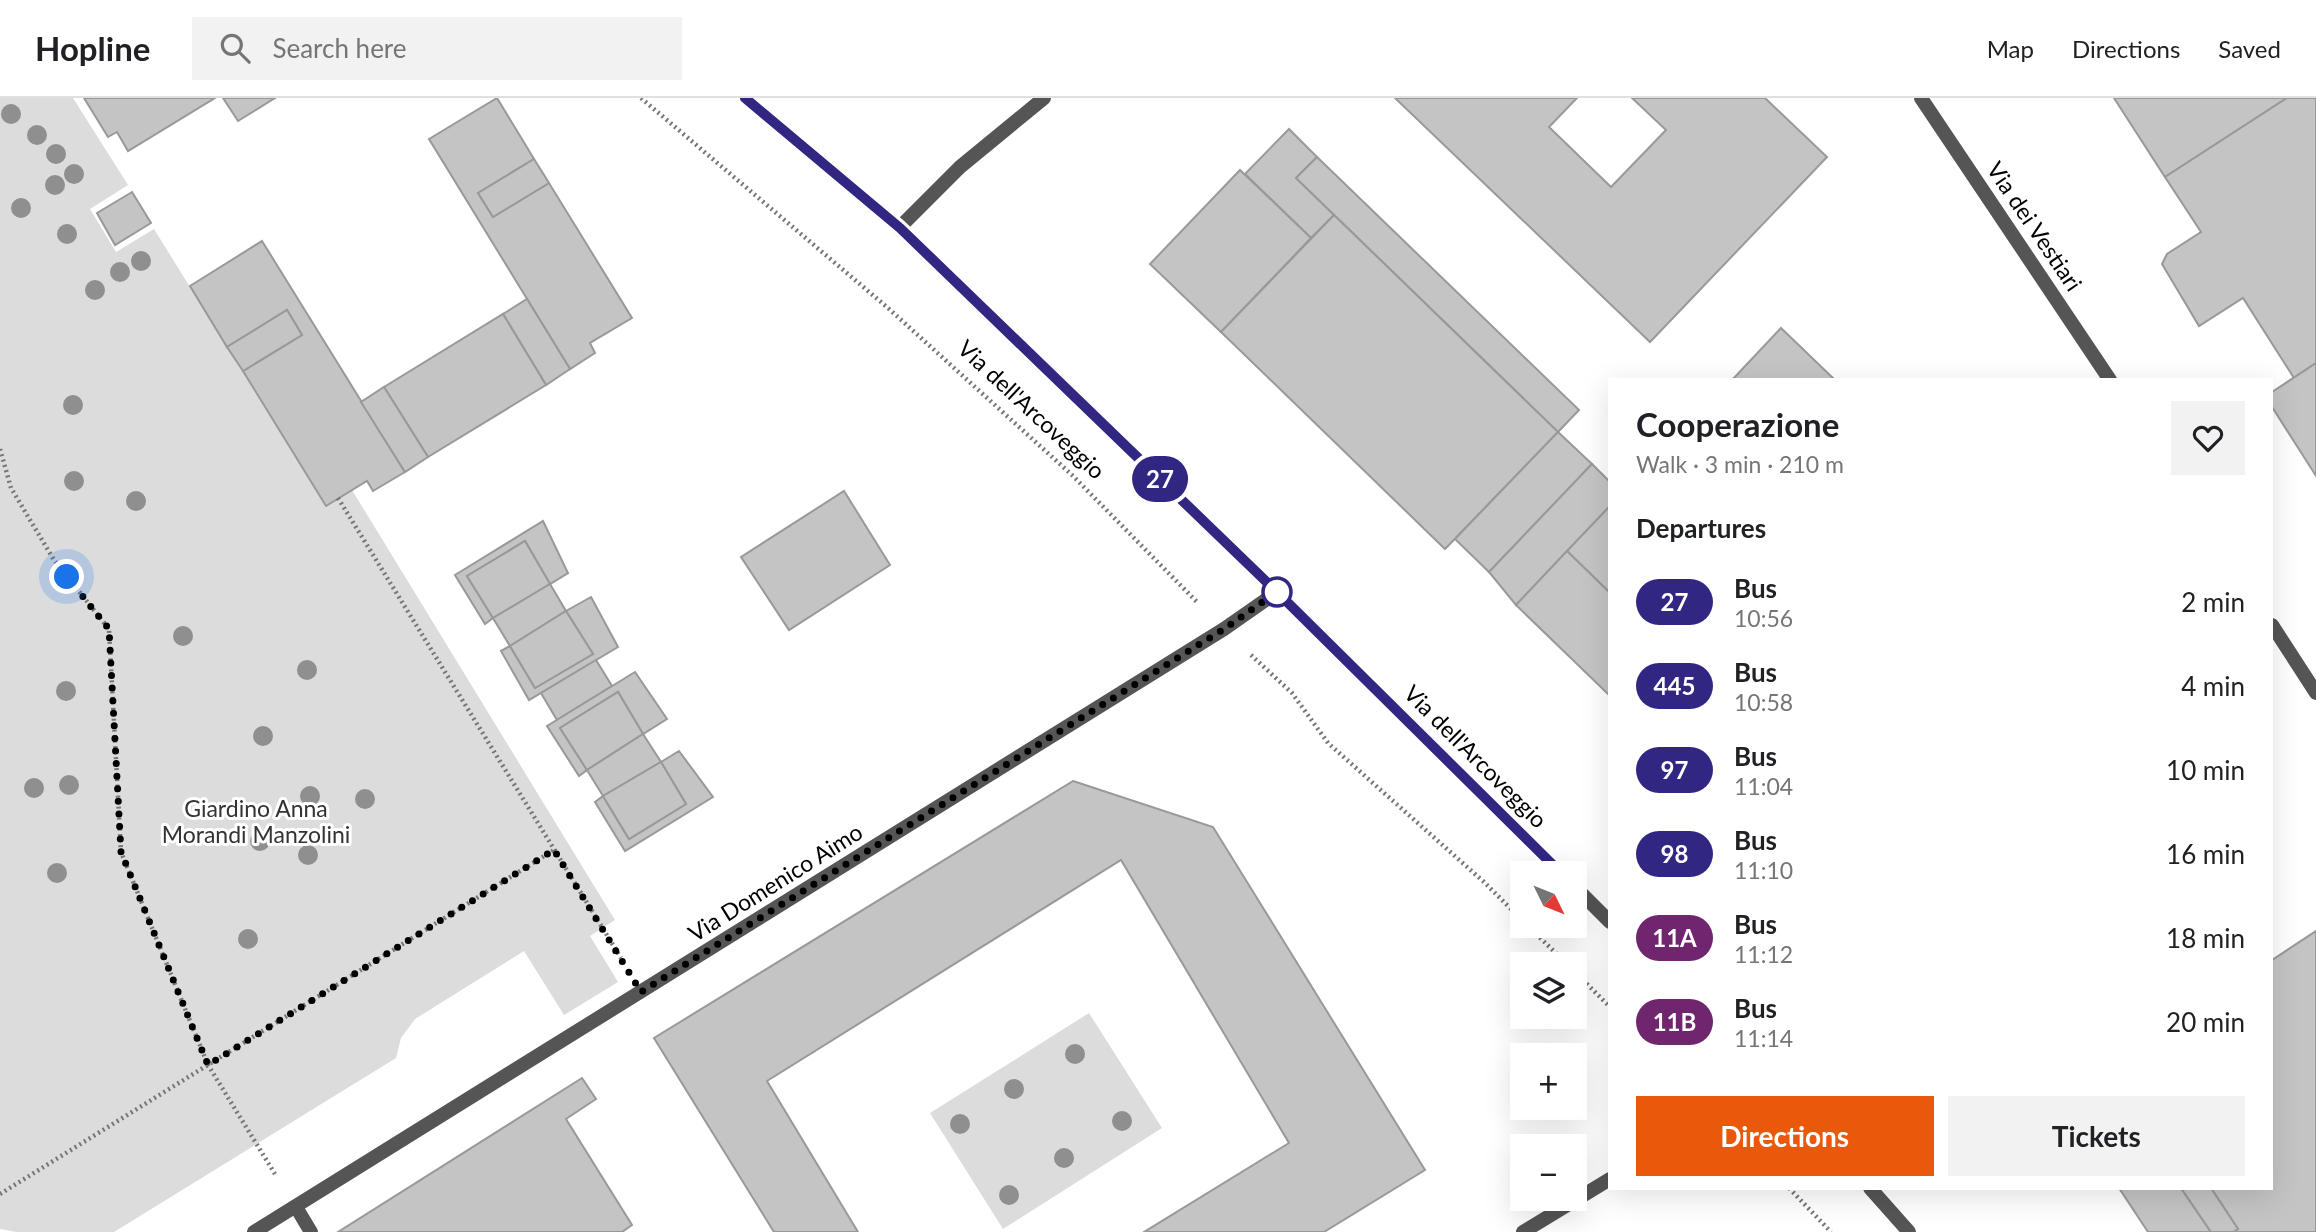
<!DOCTYPE html>
<meta charset="utf-8">
<style>
:root{--surface:#fff;--page:#f2f2f2;--text:#202124;--muted:#757577;--line:#e0e0e0;--accent:#ea580c}
body{margin:0;font-family:Lato,sans-serif;background:var(--page);color:var(--text);height:100vh;display:flex;flex-direction:column;font-size:26px;white-space:nowrap}
*{box-sizing:border-box;margin:0}
p{font-size:23px;color:var(--muted)}
.icon{flex:none;width:38px;height:38px;fill:none;stroke:currentColor;stroke-width:2;stroke-linecap:round;stroke-linejoin:round}
.map{position:relative;flex:1;overflow:hidden}
.sheet{position:absolute;left:1608px;top:280px;width:665px;height:812px;display:flex;flex-direction:column;background:var(--surface);border-radius:0px;box-shadow:0 7px 28px #0002}
.sheet>*{flex:none}
.badge{padding:0 14px;border-radius:23px;font-size:24px;line-height:46px}
.needle{width:46px;rotate:133deg}
.buttons{position:absolute;left:1510px;top:763px;display:grid;gap:14px}
.buttons a{display:grid;place-items:center;width:77px;height:77px;border-radius:0px;background:var(--surface);box-shadow:0 7px 28px #0002;font-size:35px}
.you{position:absolute;width:35px;height:35px;margin:-18px;border:5px solid #fff;border-radius:50%;background:#1a73e8;box-shadow:0 0 0 10px #1a73e833}
.map>.badge{position:absolute;translate:-50% -50%;box-shadow:0 0 0 4px #fff}
h2{padding:0 28px;font-size:26px;line-height:63px}
.round{display:grid;place-items:center;flex:none;width:74px;height:74px;border-radius:0px;background:var(--page)}
.head{display:flex;align-items:center;justify-content:space-between;height:119px;padding:0 28px}
h1{font-size:33px;font-weight:700;line-height:52px}
.cta{display:flex;gap:14px;margin-top:auto;padding:14px 28px}
.cta a{flex:1;height:80px;border-radius:0px;background:var(--accent);color:#fff;font-size:28px;font-weight:700;line-height:80px;text-align:center}
.cta a+a{background:var(--page);color:var(--text)}
ul{padding:0;list-style:none}
li{display:flex;align-items:center;gap:21px;height:84px;padding:0 28px}
li div{flex:1}
li b{display:block;font-size:26px}
li em{font-style:normal}
li .badge{min-width:77px;font-weight:700;text-align:center}
header{display:flex;align-items:center;gap:42px;box-sizing:border-box;height:98px;padding:0 35px;background:var(--surface);border-bottom:2px solid var(--line)}
header strong{font-size:33px}
nav{display:flex;gap:38px;margin-inline-start:auto;font-size:24px}
.search{width:490px;height:63px;background:var(--page);display:flex;align-items:center;gap:18px;box-sizing:border-box;padding:0 24px;border-radius:0px;color:var(--muted);font-size:26px}
.map>svg:first-child{display:block}
.green{fill:#dcdcdc}
.building{fill:#c4c4c4;stroke:#999;stroke-width:2}
.lines{fill:none;stroke-linecap:round;stroke-linejoin:round}
.path{stroke:#777;stroke-width:4.5;stroke-dasharray:2 3.5;stroke-linecap:butt}
.pedestrian{stroke:#555;stroke-width:14}
.minor{stroke:#555;stroke-width:14}
.tertiary{stroke:#555;stroke-width:14}
.tree{fill:#8f8f8f}
.line-casing{stroke:#fff;stroke-width:16}
.line{stroke:#312783;stroke-width:10}
.walk{stroke:#000;stroke-width:7;stroke-dasharray:0 12.6}
.stop-dot{fill:#fff;stroke:#312783;stroke-width:3.5}
.labels{text-anchor:middle;dominant-baseline:central;stroke-width:6;stroke-linejoin:round;paint-order:stroke}
.street-label{font-size:23px;fill:#000;stroke:#fff}
.park-label{font-size:23px;fill:#333;stroke:#fff}
</style>
<header>
<strong>Hopline</strong>
<div class="search"><svg class="icon" aria-label="search" viewBox="0 0 24 24"><circle cx="10" cy="10" r="6"/><path d="M15 15l6 6"/></svg>Search here</div>
<nav><a>Map</a><a>Directions</a><a>Saved</a></nav>
</header>
<div class="map">
<svg width="2316" height="1134" viewBox="0 0 2316 1134">
<rect width="100%" height="100%" fill="#fff"/>
<g class="green">
<path d="M0,0H73L128,87L90,111L116,154L154,131L326,408L352,392L615,822L590,838L618,884L564,917L524,853L415,921L401,940L396,960L114,1134H16L0,1131Z"/>
<path d="M1089,915L1162,1030L1003,1131L930,1015Z"/>
</g>
<g class="building">
<path d="M84,0H215L128,53L117,34L108,39Z"/>
<path d="M223,0H275L238,23Z"/>
<path d="M497,0L534,61L478,95L493,119L549,85L632,220L590,245L595,255L570,271L429,41Z"/>
<path d="M1395,0H1577L1549,29L1611,89L1666,32L1632,0H1765L1827,59L1650,244Z"/>
<path d="M2114,0H2287L2165,79Z"/>
<path d="M2287,0H2316V265L2294,280L2243,200L2199,228L2162,166L2167,156L2201,134L2165,79Z"/>
<path d="M1289,31L1317,59L1296,80L1334,117L1311,140L1245,76Z"/>
<path d="M1317,59L1579,312L1558,334L1296,80Z"/>
<path d="M534,61L549,85L493,119L478,95Z"/>
<path d="M1240,72L1311,140L1221,234L1150,166Z"/>
<path d="M132,94L151,125L115,147L97,115Z"/>
<path d="M1334,117L1558,334L1445,451L1221,234Z"/>
<path d="M262,143L405,374L373,393L367,383L326,408L243,273L302,237L287,212L227,249L190,188Z"/>
<path d="M527,201L570,271L546,287L503,216Z"/>
<path d="M287,212L302,237L243,273L227,249Z"/>
<path d="M503,216L546,287L428,359L384,289Z"/>
<path d="M1781,230L1835,282H1732Z"/>
<path d="M2316,265V378L2272,309V294Z"/>
<path d="M384,289L428,359L405,374L361,304Z"/>
<path d="M1558,334L1592,366L1489,474L1455,441Z"/>
<path d="M1592,366L1610,384V408L1516,507L1489,474Z"/>
<path d="M844,393L890,467L789,532L741,459Z"/>
<path d="M1610,408V495L1567,453Z"/>
<path d="M543,423L568,475L550,486L525,443L467,478L493,520L485,526L455,477Z"/>
<path d="M525,443L550,486L493,520L467,478Z"/>
<path d="M1567,453L1610,495V598L1516,507Z"/>
<path d="M550,486L566,513L510,548L493,520Z"/>
<path d="M591,499L618,549L529,602L501,553L510,548L535,590L593,556L566,513Z"/>
<path d="M566,513L593,556L535,590L510,548Z"/>
<path d="M596,562L612,588L557,622L541,595Z"/>
<path d="M635,574L667,621L643,636L618,594L560,630L587,672L579,678L547,628Z"/>
<path d="M618,594L643,636L587,672L560,630Z"/>
<path d="M643,636L661,664L603,698L587,672Z"/>
<path d="M679,653L713,699L625,753L595,704L603,698L629,741L686,706L661,664Z"/>
<path d="M661,664L686,706L629,741L603,698Z"/>
<path d="M1073,683L1213,729L1425,1072L1324,1134H1144L1289,1045L1121,762L767,983L858,1134H774L654,940Z"/>
<path d="M2316,833V1134H2233L2238,1131L2211,1090H2272V862Z"/>
<path d="M582,980L596,1001L566,1021L632,1127L622,1134H338Z"/>
<path d="M2119,1090H2181L2211,1134H2148Z"/>
<path d="M2181,1090H2211L2238,1131L2233,1134H2211Z"/>
</g>
<g class="lines">
<g class="path">
<path d="M641,0L888,210L1072,377L1197,504"/>
<path d="M0,351L11,390L54,462L109,531L121,754L208,967L275,1076"/>
<path d="M338,400L621,860"/>
<path d="M1251,557L1292,595L1328,645L1484,784L1522,822"/>
<path d="M1528,828L1567,866"/>
<path d="M1575,874L1610,909"/>
<path d="M1789,1090L1831,1134"/>
<path d="M0,1096L554,752"/>
</g>
<path class="pedestrian" d="M296,1109L311,1134"/>
<g class="minor">
<path d="M1921,0L2110,282"/>
<path d="M899,130L960,69L1044,0"/>
<path d="M2272,527L2316,595"/>
<path d="M254,1134L1224,531L1277,494"/>
<path d="M1523,1134L1610,1081"/>
</g>
<g class="tertiary">
<path d="M745,0L899,130L1277,494L1561,775"/>
<path d="M1575,789L1610,824"/>
<path d="M1870,1090L1909,1134"/>
</g>
</g>
<g class="tree">
<circle cx="11" cy="16" r="10"/>
<circle cx="37" cy="37" r="10"/>
<circle cx="56" cy="56" r="10"/>
<circle cx="74" cy="76" r="10"/>
<circle cx="55" cy="87" r="10"/>
<circle cx="21" cy="110" r="10"/>
<circle cx="67" cy="136" r="10"/>
<circle cx="141" cy="163" r="10"/>
<circle cx="120" cy="174" r="10"/>
<circle cx="95" cy="192" r="10"/>
<circle cx="73" cy="307" r="10"/>
<circle cx="74" cy="383" r="10"/>
<circle cx="136" cy="403" r="10"/>
<circle cx="183" cy="538" r="10"/>
<circle cx="307" cy="572" r="10"/>
<circle cx="66" cy="593" r="10"/>
<circle cx="263" cy="638" r="10"/>
<circle cx="69" cy="687" r="10"/>
<circle cx="34" cy="690" r="10"/>
<circle cx="310" cy="698" r="10"/>
<circle cx="365" cy="701" r="10"/>
<circle cx="260" cy="743" r="10"/>
<circle cx="308" cy="757" r="10"/>
<circle cx="57" cy="775" r="10"/>
<circle cx="248" cy="841" r="10"/>
<circle cx="1075" cy="956" r="10"/>
<circle cx="1014" cy="991" r="10"/>
<circle cx="1122" cy="1023" r="10"/>
<circle cx="960" cy="1026" r="10"/>
<circle cx="1064" cy="1060" r="10"/>
<circle cx="1009" cy="1097" r="10"/>
</g>
<g class="lines">
<defs>
<path id="line" d="M745,0L900,130L1277,494L1561,775"/>
</defs>
<use href="#line" class="line-casing"/>
<use href="#line" class="line"/>
<path class="walk" d="M67,479L109,531L121,754L208,967L554,752L641,894L1224,531L1277,494"/>
</g>
<circle class="stop-dot" cx="1277" cy="494" r="14"/>
<g class="labels">
<g class="street-label">
<text transform="translate(2035 128) rotate(56)">Via dei Vestiari</text>
<text transform="translate(1032 311) rotate(43)">Via dell'Arcoveggio</text>
<text transform="translate(1476 658) rotate(45)">Via dell'Arcoveggio</text>
<text transform="translate(775 784) rotate(-32)">Via Domenico Aimo</text>
</g>
<g class="park-label">
<text x="256" y="710">Giardino Anna<tspan x="256" dy="26">Morandi Manzolini</tspan></text>
</g>
</g>
</svg>
<div class="buttons">
<a><svg class="needle" viewBox="-14 -14 28 28"><path d="M0-13l5 13h-10z" fill="#e53935"/><path d="M0 13l5-13h-10z" fill="#757577"/></svg></a>
<a><svg class="icon" aria-label="layers" viewBox="0 0 24 24"><path d="M12 4l9 5-9 5-9-5zM3 14l9 5 9-5"/></svg></a>
<a>+</a>
<a>−</a>
</div>
<div class="you" style="left:67px;top:479px"></div>
<b class="badge" style="left:1160px;top:381px;background:#312783;color:#fff">27</b>
<section class="sheet">
<div class="head"><div><h1>Cooperazione</h1><p>Walk · 3 min · 210 m</p></div><a class="round"><svg class="icon" aria-label="heart" viewBox="0 0 24 24"><path d="M12 20l-8-8c-3-5 5-10 8-4 3-6 11-1 8 4z"/></svg></a></div>
<h2>Departures</h2>
<ul>
<li><span class="badge" style="background:#312783;color:#fff">27</span><div><b>Bus</b><p>10:56</p></div><em>2 min</em></li>
<li><span class="badge" style="background:#312783;color:#fff">445</span><div><b>Bus</b><p>10:58</p></div><em>4 min</em></li>
<li><span class="badge" style="background:#312783;color:#fff">97</span><div><b>Bus</b><p>11:04</p></div><em>10 min</em></li>
<li><span class="badge" style="background:#312783;color:#fff">98</span><div><b>Bus</b><p>11:10</p></div><em>16 min</em></li>
<li><span class="badge" style="background:#70266f;color:#fff">11A</span><div><b>Bus</b><p>11:12</p></div><em>18 min</em></li>
<li><span class="badge" style="background:#70266f;color:#fff">11B</span><div><b>Bus</b><p>11:14</p></div><em>20 min</em></li>
</ul>
<div class="cta"><a>Directions</a><a>Tickets</a></div>
</section>
</div>
